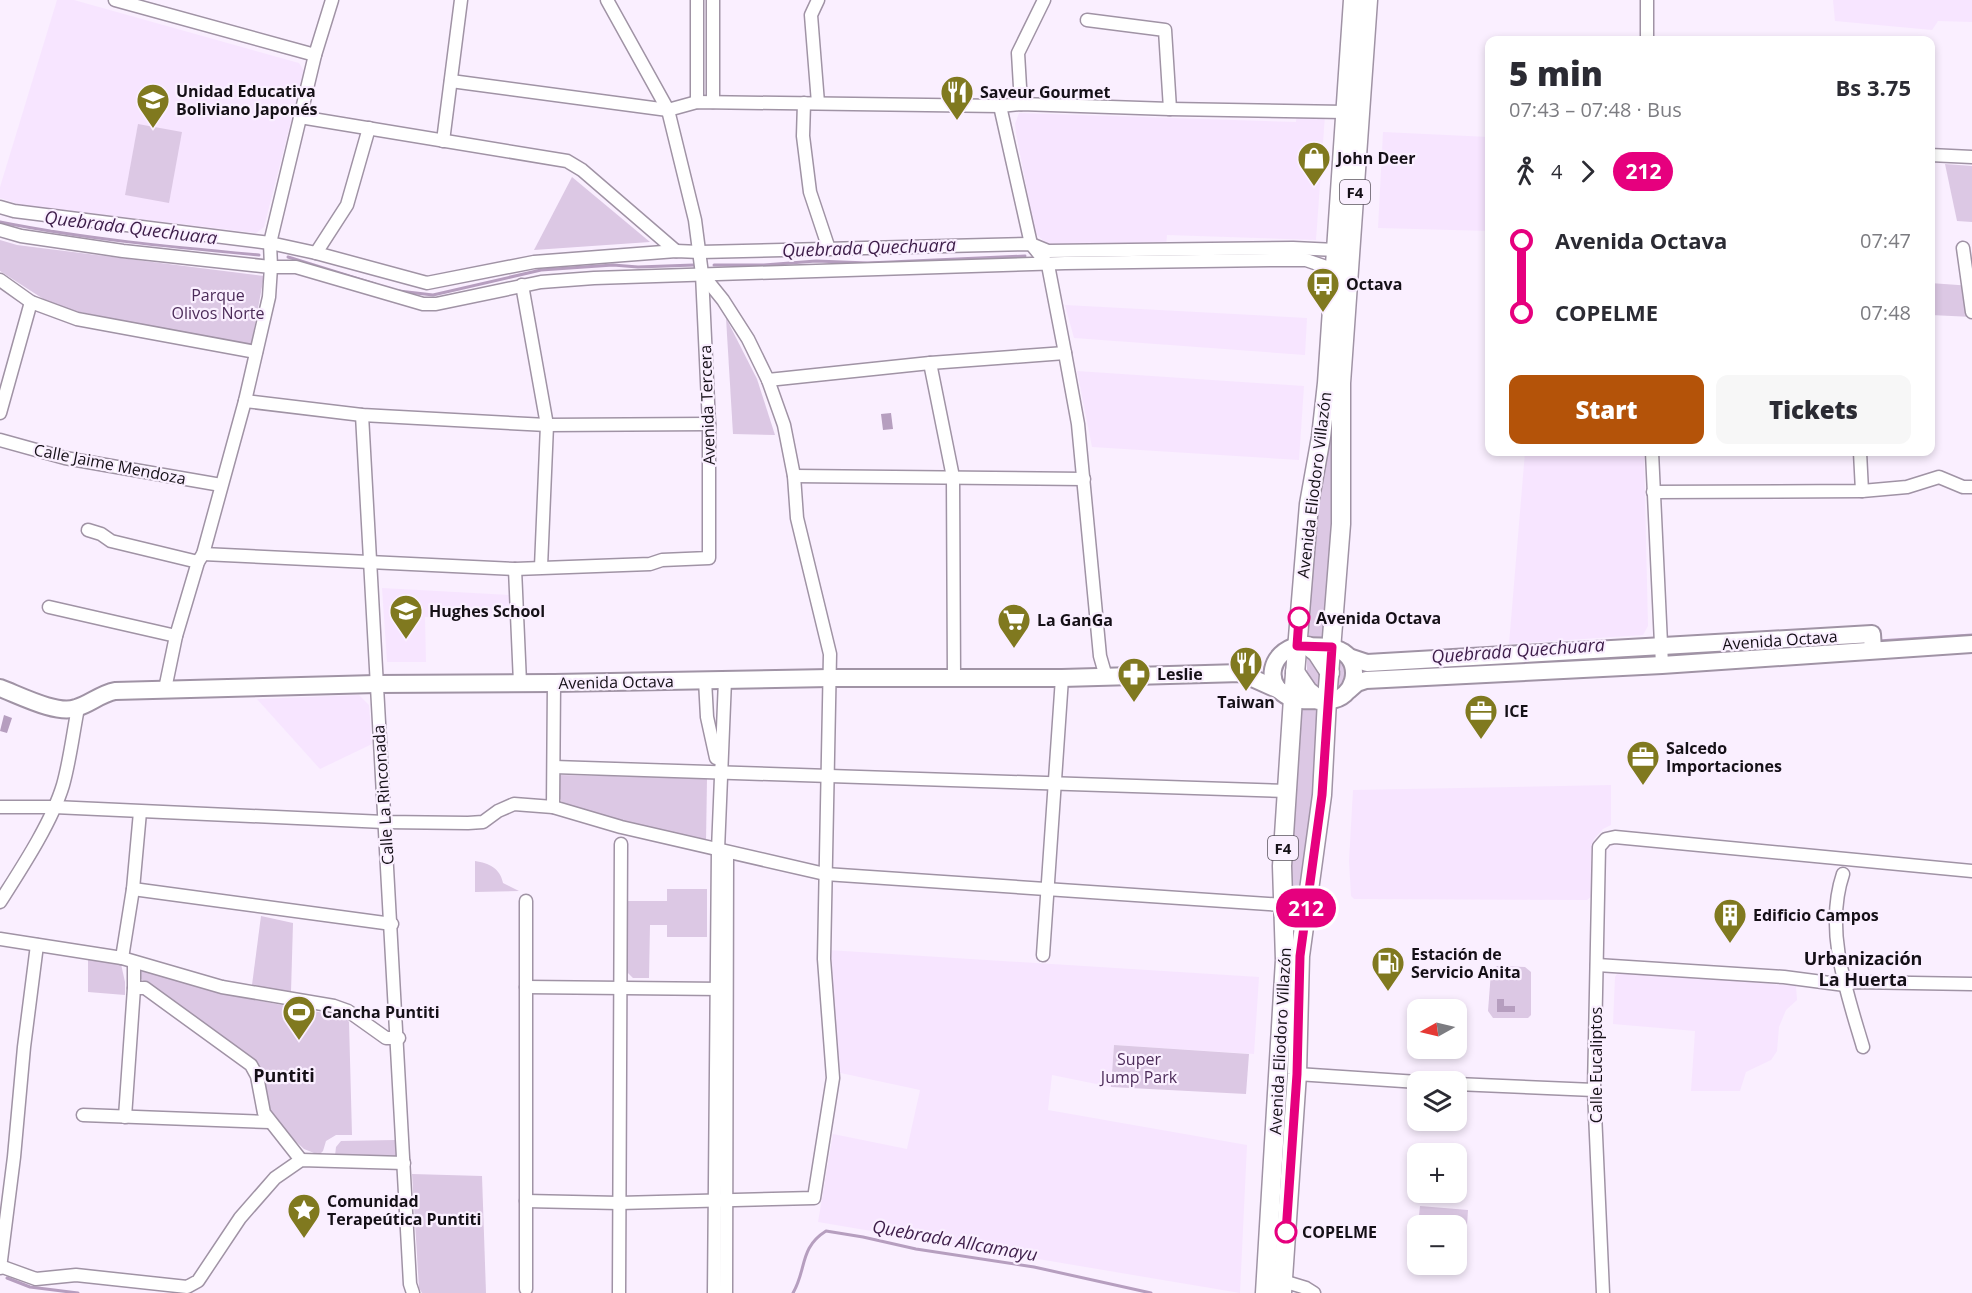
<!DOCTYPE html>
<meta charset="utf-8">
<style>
:root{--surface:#fff;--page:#f7f7f7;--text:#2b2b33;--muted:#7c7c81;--accent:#b45309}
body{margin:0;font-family:"Open Sans",sans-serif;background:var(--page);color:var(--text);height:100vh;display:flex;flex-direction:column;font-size:22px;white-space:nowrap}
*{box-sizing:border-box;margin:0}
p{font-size:20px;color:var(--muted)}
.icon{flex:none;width:33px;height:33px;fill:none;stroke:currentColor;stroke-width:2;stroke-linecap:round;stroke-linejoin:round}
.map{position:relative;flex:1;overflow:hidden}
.sheet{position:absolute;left:1485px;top:36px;width:450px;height:420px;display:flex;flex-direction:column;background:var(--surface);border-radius:12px;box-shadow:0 3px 9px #0003}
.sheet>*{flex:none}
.badge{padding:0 12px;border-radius:20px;font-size:21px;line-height:39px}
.needle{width:39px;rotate:262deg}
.fabs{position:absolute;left:1407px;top:999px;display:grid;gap:12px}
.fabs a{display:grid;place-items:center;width:60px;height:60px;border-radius:12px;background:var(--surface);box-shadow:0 3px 9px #0003;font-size:30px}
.map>.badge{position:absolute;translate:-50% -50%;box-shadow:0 0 0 3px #fff}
.legs{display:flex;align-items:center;gap:9px;height:66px;padding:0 24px;font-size:20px}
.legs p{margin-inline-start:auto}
.summary{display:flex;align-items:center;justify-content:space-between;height:102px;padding:0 24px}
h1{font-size:33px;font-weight:800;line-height:45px}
.action{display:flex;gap:12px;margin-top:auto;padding:12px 24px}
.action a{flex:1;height:69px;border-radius:12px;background:var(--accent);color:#fff;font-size:24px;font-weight:800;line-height:69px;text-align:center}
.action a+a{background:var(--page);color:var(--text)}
ul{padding:0 24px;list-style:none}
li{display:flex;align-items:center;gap:21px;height:72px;font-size:22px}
li i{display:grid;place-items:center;width:9px;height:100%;margin:0 8px;background:currentColor}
li i::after{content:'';width:15px;height:15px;margin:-8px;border:4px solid;border-radius:50%;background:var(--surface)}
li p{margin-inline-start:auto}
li:first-child i{background:linear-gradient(#0000 50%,currentColor 0)}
li:last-child i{background:linear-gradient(currentColor 50%,#0000 0)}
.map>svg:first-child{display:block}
.built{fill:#f7e5ff}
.green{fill:#dcc8e4}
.water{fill:#b69ebf}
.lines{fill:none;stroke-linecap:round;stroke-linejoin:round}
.stream{stroke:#b69ebf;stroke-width:3}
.minor-casing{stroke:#a093a5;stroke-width:15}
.major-casing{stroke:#a093a5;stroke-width:20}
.highway-casing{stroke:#a093a5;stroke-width:21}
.minor{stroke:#fff;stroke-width:12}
.major{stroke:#fff;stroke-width:16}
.highway{stroke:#fff;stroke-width:18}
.line-1-casing{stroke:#fff;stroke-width:14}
.line-1{stroke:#e6007e;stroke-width:9}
.stop-1-dot{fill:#fff;stroke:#e6007e;stroke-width:3}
.labels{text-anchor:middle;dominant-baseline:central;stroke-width:4.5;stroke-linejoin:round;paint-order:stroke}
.shield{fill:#faefff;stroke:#5a535d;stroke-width:1.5}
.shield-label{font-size:15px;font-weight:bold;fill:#151017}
.poi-label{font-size:16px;font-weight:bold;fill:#151017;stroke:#faefff;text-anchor:start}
.park-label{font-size:16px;fill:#4c2c59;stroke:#faefff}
.street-label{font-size:16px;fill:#151017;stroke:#faefff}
.stop-label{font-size:16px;font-weight:bold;fill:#151017;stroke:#faefff;text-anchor:start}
.water-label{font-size:18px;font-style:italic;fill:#3d1d49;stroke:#faefff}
.neighbourhood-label{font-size:18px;font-weight:bold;fill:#151017;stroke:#faefff}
</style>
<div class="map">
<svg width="1972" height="1293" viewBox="0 0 1972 1293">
<rect width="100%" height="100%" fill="#faefff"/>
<g class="built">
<path d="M57,0H74L299,63L304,71L264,227L256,233L21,205L0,198V187Z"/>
<path d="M1833,0H1972V22L1938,21L1932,30L1835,21Z"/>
<path d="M1019,113L1296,122L1297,114L1325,115L1316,240L1167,235L1166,247L1055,246L1047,244L1035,233L1016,133L1015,124Z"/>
<path d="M1383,132L1489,137V231L1378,228Z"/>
<path d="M1065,305L1307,318L1305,355L1074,338Z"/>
<path d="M1077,371L1304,386L1299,460L1092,447Z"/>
<path d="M1525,452H1644L1648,626L1643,635L1509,644Z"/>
<path d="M382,588L510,595V619L425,617L426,662H387Z"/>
<path d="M359,695L369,705L372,744L320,769L257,699Z"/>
<path d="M1611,785V825L1603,829L1594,839L1591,849L1592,896L1587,900L1354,899L1351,896L1349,861L1353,790Z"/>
<path d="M828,950L1259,977L1254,1054L1114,1045L1111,1087L1052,1075L1048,1110L1247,1145L1240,1293L818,1222L833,1134L907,1149L920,1090L836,1072L838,1059Z"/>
<path d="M1619,971L1796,986L1797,1000L1786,1010L1779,1027L1777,1051L1771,1060L1746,1072L1740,1091H1691L1695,1031L1613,1024L1615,977Z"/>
</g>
<g class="green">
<path d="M138,124L182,132L169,203L125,195Z"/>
<path d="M1945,164L1972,166V222L1957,221Z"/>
<path d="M572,177L650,242L534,250Z"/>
<path d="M0,240L17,245L264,276L251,346L75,311L45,300L0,271Z"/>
<path d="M1930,283L1972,286V317L1931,315Z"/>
<path d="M726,318L757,379L775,435L733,434Z"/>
<path d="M1334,365L1337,476L1328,642L1309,639V578Z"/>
<path d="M1307,653L1322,672L1320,692L1307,679Z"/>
<path d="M1338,655L1344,659L1348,681L1335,693Z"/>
<path d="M1298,706L1317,707L1318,773L1300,911L1290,910L1289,879Z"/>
<path d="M559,775L707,778L706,842L563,805L558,794Z"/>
<path d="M475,861C489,863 500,868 503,883L519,891L475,892Z"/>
<path d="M667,889H707V937H667V925H650L649,978H633L627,972V901H667Z"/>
<path d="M261,916L293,923L291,992L252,985Z"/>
<path d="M88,959L121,964L125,982V995L88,992Z"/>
<path d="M1497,966L1525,967L1531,972V1015L1528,1018H1493L1488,1011L1491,972Z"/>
<path d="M140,968L224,994L345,1017L349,1022L352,1135H336L326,1141L323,1151L319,1155L304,1149L289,1135L269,1108L261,1070L253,1060L141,979Z"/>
<path d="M1114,1045L1249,1054L1246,1094L1111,1087Z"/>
<path d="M395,1140L396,1156H335L336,1147L341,1141Z"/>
<path d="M412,1174L482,1176L486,1293H422L419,1288Z"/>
<path d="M1420,1206L1468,1210L1466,1241L1457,1240L1456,1226L1418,1225Z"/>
</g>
<g class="water">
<path d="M891,413L893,429L883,430L881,414Z"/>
<path d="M4,715L12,718L7,733L0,731Z"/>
<path d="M1497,999H1504V1006H1515V1012H1497Z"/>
</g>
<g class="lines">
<g class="stream">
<path d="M0,222C85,239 172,247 259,255"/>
<path d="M288,257L375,284"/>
<path d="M714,265H764L816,261L868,263L1025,256"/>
<path d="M399,291L433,295L541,270L613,265L638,267L694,265"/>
<path d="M1878,641L1972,635"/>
<path d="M1668,654L1700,652"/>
<path d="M1492,665L1652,655"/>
<path d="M7,1278L30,1287L78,1293"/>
<path d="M793,1293C807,1269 799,1248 826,1231L863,1237L916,1249L1034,1267L1151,1293"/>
</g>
<defs>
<g id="minor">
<path d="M115,0L315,55"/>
<path d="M713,0V102"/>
<path d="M818,0L811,15L818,103"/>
<path d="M1647,0V40"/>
<path d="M1087,20L1165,30L1170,109"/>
<path d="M451,81L668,110L697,102L1000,106L1021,104L1170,109L1345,112"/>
<path d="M697,102V0"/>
<path d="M804,103L803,136L810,192L829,249"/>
<path d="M1021,104L1018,53L1044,0"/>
<path d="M1000,106L1031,244L1048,265L1065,353L1078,424L1100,656L1106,677"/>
<path d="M300,117L567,161L582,170L676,251"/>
<path d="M443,141L461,0"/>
<path d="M1930,155L1972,157"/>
<path d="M0,207L14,211L270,243L316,253L427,283L534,262L676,251L700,252L1031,244L1048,251L1293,248L1336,250"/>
<path d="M0,230L21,236L123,251L271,267H296L423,304H436L541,282L594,278L1065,263L1270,260H1306L1335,270"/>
<path d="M1963,248L1972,312"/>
<path d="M316,253L347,205L369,128"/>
<path d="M0,280L31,302L77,319L256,352"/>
<path d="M522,285L547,425L541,567"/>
<path d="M930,363L953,477L954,679"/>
<path d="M768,380L930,363L1065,353"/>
<path d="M245,401L362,415L547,425L709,424"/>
<path d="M0,413L31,302"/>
<path d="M362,415C379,705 396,995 410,1284L413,1293"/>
<path d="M0,440L65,458L221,485"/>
<path d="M1652,452L1662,665"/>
<path d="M1860,452L1862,491"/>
<path d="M794,476L1084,479"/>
<path d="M1653,492L1862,491L1907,487L1939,477L1963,487H1972"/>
<path d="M88,530L101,534L111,541L198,562"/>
<path d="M203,554L515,569L650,564L662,560L709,558V424L702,274L695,220L668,110L607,0"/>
<path d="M515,569L520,683"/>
<path d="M49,607L176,636"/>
<path d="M705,680L707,717L716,758"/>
<path d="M165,689L176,636L198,562L203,554L245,401L269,297L271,267L270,243L315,55L332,0"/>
<path d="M554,767L1287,791"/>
<path d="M0,807H54L384,822L468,823L483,822L498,811L514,804L553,807L621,827L825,874L1283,905"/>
<path d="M553,807L554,683"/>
<path d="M1843,874C1824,930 1847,993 1863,1047"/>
<path d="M133,889L392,924"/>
<path d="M0,902C21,869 52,822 63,785C70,760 73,733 78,708"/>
<path d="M0,939L122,958L222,987L334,1006L348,1011L386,1038H399"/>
<path d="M1043,955L1062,678"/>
<path d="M122,958L133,889L140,812"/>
<path d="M1597,965L1784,977L1845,985L1854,982L1972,984"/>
<path d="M526,987L723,989"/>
<path d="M134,988H145L251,1065L257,1076L264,1113L301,1160"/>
<path d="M1297,1074L1418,1082"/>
<path d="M1456,1084L1594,1090"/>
<path d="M83,1115L270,1122"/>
<path d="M125,1117L134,988V962"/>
<path d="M526,1201L619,1203L814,1198L833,1078L824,959L830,654L797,518L794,476L784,425L768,380L748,339L723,300L702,274"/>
<path d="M0,1266L36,1279L76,1275L187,1287L198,1281L240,1218L275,1178L301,1160L404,1163"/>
<path d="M0,1268L14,1157L24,1047L37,945"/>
<path d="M1283,1281L1306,1288L1314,1293"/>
<path d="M526,1289V901"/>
<path d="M619,1293L621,844"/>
<path d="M714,1293L718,850L725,680"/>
<path d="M726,1293L727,853"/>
<path d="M1603,1293L1594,1090L1599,847L1606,839L1615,837L1972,871"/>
</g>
<g id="major">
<path d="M1297,646C1312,647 1330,644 1343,652C1363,665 1354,699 1330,700C1318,700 1299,702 1289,697C1262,684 1271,652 1297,646Z"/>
<path d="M1349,657L1367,663L1872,634L1873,650"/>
<path d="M0,688C19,695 57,715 76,708C90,704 100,694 115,691L376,684L554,683L830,678H1062L1241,673L1279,690"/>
<path d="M1349,690L1357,683L1366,680L1662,665L1972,644"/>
</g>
<g id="highway">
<path d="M1308,646L1317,653L1330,673"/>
<path d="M1295,672L1308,691L1319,700"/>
<path d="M1265,1293L1285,960L1282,866L1293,698L1309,504L1321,437L1327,383L1353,0"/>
<path d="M1282,1293L1297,1074L1300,956L1322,795L1327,700L1341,524V383L1368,0"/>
</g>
</defs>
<use href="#minor" class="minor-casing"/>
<use href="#major" class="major-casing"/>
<use href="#highway" class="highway-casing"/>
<use href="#minor" class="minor"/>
<use href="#major" class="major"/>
<use href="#highway" class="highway"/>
</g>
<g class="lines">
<defs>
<path id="line-1" d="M1286,1232L1297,1074L1300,956L1322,795L1332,647L1297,646L1299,618"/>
</defs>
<use href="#line-1" class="line-1-casing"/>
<use href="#line-1" class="line-1"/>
</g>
<defs>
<symbol id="restaurant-pin" viewBox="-11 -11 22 30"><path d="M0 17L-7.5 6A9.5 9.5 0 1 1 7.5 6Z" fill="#80791f" stroke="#faefff"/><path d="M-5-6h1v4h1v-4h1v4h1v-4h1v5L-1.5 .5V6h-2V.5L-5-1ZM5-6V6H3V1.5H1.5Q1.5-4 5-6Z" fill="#fff"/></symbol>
<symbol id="school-pin" viewBox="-11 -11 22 30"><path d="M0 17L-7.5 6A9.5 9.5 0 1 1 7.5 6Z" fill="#80791f" stroke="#faefff"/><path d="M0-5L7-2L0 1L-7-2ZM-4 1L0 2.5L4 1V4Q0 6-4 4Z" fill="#fff"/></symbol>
<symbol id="shop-pin" viewBox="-11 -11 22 30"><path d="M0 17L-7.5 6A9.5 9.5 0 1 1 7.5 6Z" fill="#80791f" stroke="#faefff"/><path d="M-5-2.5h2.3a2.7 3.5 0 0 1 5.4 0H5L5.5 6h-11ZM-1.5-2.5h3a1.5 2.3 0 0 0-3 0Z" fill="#fff"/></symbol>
<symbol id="bus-pin" viewBox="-11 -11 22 30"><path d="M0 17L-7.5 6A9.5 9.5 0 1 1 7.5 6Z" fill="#80791f" stroke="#faefff"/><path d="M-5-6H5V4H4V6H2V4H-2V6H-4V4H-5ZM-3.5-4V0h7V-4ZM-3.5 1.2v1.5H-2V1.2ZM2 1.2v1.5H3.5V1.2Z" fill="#fff"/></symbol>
<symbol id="supermarket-pin" viewBox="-11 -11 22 30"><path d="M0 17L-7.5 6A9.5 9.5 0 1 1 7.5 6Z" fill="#80791f" stroke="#faefff"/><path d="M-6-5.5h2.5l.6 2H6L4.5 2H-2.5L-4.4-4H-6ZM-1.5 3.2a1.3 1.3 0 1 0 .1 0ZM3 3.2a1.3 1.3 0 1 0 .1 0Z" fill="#fff"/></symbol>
<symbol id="pharmacy-pin" viewBox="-11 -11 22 30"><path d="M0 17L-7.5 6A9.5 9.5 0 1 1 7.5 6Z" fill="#80791f" stroke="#faefff"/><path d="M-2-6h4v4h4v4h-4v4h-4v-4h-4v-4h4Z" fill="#fff"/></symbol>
<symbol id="office-pin" viewBox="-11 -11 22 30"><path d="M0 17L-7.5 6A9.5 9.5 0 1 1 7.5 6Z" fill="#80791f" stroke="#faefff"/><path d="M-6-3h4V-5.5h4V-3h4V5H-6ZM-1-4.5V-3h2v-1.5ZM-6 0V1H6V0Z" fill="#fff"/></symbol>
<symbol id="building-pin" viewBox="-11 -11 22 30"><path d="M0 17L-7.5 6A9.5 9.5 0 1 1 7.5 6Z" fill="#80791f" stroke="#faefff"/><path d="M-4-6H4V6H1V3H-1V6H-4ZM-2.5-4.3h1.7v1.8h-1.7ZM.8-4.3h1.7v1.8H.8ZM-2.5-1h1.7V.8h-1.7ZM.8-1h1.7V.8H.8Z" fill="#fff"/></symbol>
<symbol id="fuel-pin" viewBox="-11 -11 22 30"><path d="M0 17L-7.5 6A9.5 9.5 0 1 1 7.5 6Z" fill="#80791f" stroke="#faefff"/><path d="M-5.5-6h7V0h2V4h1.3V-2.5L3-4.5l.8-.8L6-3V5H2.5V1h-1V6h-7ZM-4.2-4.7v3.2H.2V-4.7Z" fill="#fff"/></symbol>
<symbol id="stadium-pin" viewBox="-11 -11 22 30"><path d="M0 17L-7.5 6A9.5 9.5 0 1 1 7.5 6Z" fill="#80791f" stroke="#faefff"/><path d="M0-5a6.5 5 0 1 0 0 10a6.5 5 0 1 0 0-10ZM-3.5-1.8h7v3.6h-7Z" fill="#fff"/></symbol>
<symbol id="sight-pin" viewBox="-11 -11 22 30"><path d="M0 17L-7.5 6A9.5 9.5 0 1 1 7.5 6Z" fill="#80791f" stroke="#faefff"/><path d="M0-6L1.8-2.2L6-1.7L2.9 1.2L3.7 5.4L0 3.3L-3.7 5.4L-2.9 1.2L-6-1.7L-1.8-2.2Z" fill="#fff"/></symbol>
</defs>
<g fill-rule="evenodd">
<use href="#restaurant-pin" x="938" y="73" width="38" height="52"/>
<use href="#school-pin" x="134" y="81" width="38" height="52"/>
<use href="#shop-pin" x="1295" y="139" width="38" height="52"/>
<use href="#bus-pin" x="1304" y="265" width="38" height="52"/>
<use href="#school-pin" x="387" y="592" width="38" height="52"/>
<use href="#supermarket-pin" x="995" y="601" width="38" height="52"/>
<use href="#restaurant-pin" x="1227" y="644" width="38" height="52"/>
<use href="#pharmacy-pin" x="1115" y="655" width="38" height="52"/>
<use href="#office-pin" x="1462" y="692" width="38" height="52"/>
<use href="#office-pin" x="1624" y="738" width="38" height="52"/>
<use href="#building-pin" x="1711" y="896" width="38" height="52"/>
<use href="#fuel-pin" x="1369" y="944" width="38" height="52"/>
<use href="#stadium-pin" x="280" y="993" width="38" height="52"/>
<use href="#sight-pin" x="285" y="1191" width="38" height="52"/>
</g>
<g class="stop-1-dot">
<circle cx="1299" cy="618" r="10"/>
<circle cx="1286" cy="1232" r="10"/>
</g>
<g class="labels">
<g class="shield">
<rect x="1340" y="180" width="30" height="24" rx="4.5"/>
<rect x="1268" y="836" width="30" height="24" rx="4.5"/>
</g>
<g class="shield-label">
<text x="1355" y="192">F4</text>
<text x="1283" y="848">F4</text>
</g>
<g class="poi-label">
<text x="176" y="91">Unidad Educativa<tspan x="176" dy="18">Boliviano Japonés</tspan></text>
<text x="980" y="92">Saveur Gourmet</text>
<text x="1337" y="158">John Deer</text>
<text x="1346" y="284">Octava</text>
<text x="429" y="611">Hughes School</text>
<text x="1037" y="620">La GanGa</text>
<text x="1157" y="674">Leslie</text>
<text x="1246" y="702" text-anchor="middle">Taiwan</text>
<text x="1504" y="711">ICE</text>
<text x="1666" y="748">Salcedo<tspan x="1666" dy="18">Importaciones</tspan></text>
<text x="1753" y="915">Edificio Campos</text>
<text x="1411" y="954">Estación de<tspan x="1411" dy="18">Servicio Anita</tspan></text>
<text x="322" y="1012">Cancha Puntiti</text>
<text x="327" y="1201">Comunidad<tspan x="327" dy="18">Terapeútica Puntiti</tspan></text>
</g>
<g class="park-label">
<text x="218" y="295">Parque<tspan x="218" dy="18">Olivos Norte</tspan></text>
<text x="1139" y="1059">Super<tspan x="1139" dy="18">Jump Park</tspan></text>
</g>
<g class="street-label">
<text transform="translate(707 405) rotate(-92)">Avenida Tercera</text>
<text transform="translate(110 464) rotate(11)">Calle Jaime Mendoza</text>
<text transform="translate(1314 485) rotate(-83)">Avenida Eliodoro Villazón</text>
<text transform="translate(1780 640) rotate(-4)">Avenida Octava</text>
<text transform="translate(616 682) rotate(-1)">Avenida Octava</text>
<text transform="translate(383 795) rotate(-94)">Calle La Rinconada</text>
<text transform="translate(1280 1041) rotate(-87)">Avenida Eliodoro Villazón</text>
<text transform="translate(1596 1065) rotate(-90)">Calle Eucaliptos</text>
</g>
<g class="stop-label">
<text x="1316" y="618">Avenida Octava</text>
<text x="1302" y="1232">COPELME</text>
</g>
<g class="water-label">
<text transform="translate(131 227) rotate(7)">Quebrada Quechuara</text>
<text transform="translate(869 247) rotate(-2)">Quebrada Quechuara</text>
<text transform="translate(1518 650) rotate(-4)">Quebrada Quechuara</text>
<text transform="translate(955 1240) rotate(10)">Quebrada Allcamayu</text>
</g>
<g class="neighbourhood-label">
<text x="1863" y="958">Urbanización<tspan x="1863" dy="21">La Huerta</tspan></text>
<text x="284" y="1075">Puntiti</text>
</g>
</g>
</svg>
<div class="fabs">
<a><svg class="needle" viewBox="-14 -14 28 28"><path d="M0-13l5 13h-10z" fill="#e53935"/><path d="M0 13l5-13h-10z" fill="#7c7c81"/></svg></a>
<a><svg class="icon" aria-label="layers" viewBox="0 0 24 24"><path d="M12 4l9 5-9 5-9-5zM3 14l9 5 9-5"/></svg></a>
<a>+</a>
<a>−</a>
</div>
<b class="badge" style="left:1306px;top:908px;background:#e6007e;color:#fff">212</b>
<section class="sheet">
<div class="summary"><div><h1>5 min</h1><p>07:43 – 07:48 · Bus</p></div><b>Bs 3.75</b></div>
<div class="legs"><svg class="icon" aria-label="walk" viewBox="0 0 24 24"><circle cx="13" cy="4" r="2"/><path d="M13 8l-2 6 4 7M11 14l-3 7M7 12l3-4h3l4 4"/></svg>4<svg class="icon" aria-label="forward" viewBox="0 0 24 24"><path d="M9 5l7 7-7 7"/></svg><b class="badge" style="background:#e6007e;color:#fff">212</b></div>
<ul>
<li><i style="color:#e6007e"></i><b>Avenida Octava</b><p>07:47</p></li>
<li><i style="color:#e6007e"></i><b>COPELME</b><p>07:48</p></li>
</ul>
<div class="action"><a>Start</a><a>Tickets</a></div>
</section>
</div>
